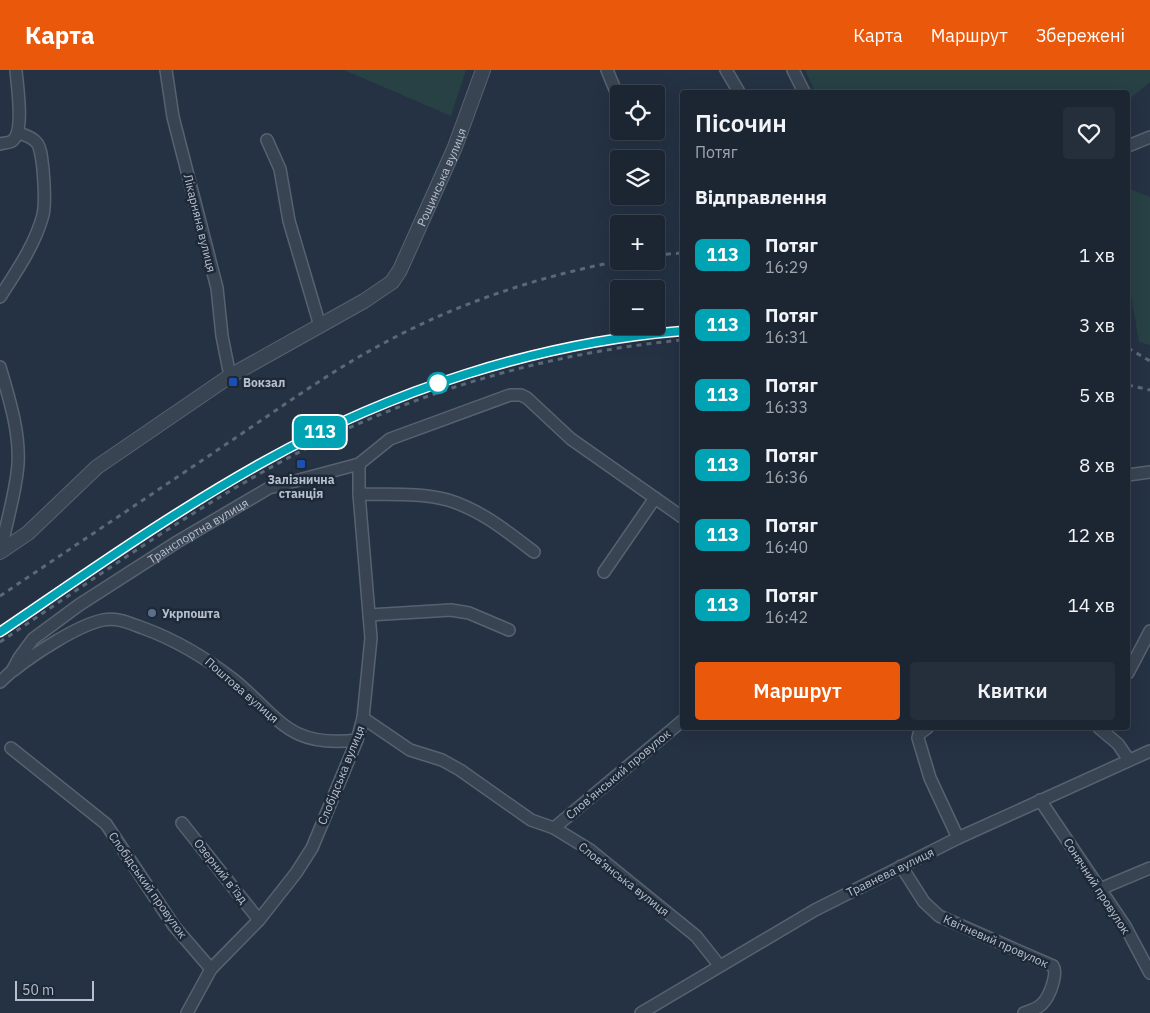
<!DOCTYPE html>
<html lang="uk">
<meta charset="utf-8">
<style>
:root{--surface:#1c2633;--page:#252e3b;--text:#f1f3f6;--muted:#a0a5ac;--line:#3a434e;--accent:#ea580c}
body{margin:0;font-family:"IBM Plex Sans",sans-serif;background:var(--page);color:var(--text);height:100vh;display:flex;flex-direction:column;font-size:19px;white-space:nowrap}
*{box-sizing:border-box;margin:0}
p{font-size:16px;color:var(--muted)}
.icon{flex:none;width:28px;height:28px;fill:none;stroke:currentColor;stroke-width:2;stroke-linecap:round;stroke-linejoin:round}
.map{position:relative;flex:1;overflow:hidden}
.panel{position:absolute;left:680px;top:20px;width:450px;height:640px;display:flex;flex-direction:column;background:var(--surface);border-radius:5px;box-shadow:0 5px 20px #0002,0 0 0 1px var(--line)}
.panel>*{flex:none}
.badge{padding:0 10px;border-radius:8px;font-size:18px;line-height:32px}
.tools{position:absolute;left:610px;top:15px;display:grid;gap:10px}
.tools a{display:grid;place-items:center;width:55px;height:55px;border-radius:5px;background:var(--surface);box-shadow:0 5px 20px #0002,0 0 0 1px var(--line);font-size:25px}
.scale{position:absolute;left:15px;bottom:12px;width:79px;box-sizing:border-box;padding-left:5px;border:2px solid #b6bfcd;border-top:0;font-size:14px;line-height:18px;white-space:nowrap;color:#b6bfcd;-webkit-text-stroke:4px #1e2938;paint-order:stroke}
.map>.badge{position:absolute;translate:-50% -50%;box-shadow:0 0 0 2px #fff}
h2{padding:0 15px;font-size:19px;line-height:45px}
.round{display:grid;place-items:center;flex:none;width:52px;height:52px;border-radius:5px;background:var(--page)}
.summary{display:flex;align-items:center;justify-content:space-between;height:85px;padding:0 15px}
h1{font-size:24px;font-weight:600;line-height:38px}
.action{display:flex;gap:10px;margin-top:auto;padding:10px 15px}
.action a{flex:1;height:58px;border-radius:5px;background:var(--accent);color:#fff;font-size:20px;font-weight:600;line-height:58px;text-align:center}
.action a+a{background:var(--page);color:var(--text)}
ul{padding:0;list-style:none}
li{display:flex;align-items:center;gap:15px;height:70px;padding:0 15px}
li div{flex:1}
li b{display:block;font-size:19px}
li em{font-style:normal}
li .badge{min-width:55px;font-weight:700;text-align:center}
header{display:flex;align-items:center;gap:30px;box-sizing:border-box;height:70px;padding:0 25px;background:var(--accent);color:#fff}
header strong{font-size:24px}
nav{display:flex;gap:28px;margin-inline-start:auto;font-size:18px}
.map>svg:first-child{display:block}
.green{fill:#274144}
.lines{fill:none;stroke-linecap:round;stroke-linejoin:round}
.minor-casing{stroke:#576270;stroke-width:14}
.tertiary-casing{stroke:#576270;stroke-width:16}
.minor{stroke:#394453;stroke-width:11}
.tertiary{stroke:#394453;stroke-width:14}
.rail{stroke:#5b687a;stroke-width:3;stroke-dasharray:5 5;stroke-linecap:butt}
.line-casing{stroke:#fff;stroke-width:11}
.line{stroke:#00a3b4;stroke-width:8}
.transit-dot{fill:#1a4fb4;stroke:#1e2938;stroke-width:2}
.stop-dot{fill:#fff;stroke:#00a3b4;stroke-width:2.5}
.service-dot{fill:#5c6f8a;stroke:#1e2938;stroke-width:2}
.labels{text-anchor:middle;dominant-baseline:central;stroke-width:5;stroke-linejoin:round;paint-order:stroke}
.street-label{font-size:12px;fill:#b6bfcd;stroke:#1e2938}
.poi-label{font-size:12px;font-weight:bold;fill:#b6bfcd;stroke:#1e2938;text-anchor:start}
</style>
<header>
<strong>Карта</strong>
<nav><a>Карта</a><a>Маршрут</a><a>Збережені</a></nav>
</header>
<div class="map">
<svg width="1150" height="943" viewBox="0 0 1150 943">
<rect width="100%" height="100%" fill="#253244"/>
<g class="green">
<path d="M344,0H466L451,46Z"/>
<path d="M805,0H1150V12L1128,30V22H815Z"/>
<path d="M1128,118L1150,127V275L1139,272L1128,208Z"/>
</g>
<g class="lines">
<defs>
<g id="minor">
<path d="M166,0L173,47L217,218L222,266L230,306"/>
<path d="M607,0L619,29"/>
<path d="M726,0L739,22"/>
<path d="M793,0L804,22"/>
<path d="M267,70L280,99L289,151L320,256"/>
<path d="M0,74C3,73 9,73 12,71C25,62 17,15 16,0"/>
<path d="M1128,76L1150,67"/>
<path d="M0,227C16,202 35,175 43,145C46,131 44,114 43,99C40,76 41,69 18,63"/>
<path d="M0,297C9,328 20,362 18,394C16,423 6,452 1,481"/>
<path d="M1128,405L1150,402"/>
<path d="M359,424C387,425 420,422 448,430C481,440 508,462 534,482"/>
<path d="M604,502L655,428"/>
<path d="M369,545L451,540L469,543L509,560"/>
<path d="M14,600C34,584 78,555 103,550C117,547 129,553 143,558C176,570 206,588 234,610C280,648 288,678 357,670"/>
<path d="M1128,603L1150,561"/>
<path id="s1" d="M0,612L12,601L19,588L33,569L79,535L177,472L269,418L359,394L390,369L510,325H521L527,328L571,369L682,447"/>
<path d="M363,648L410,680L442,690L460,700L531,750L554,758L590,780L696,866L719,895"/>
<path d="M927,658L919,664L918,668L930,708L958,768"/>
<path d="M1099,658L1118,674L1129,690"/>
<path d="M11,678L106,754L174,856L211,899"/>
<path d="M1040,730L1125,856L1150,903"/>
<path d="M182,753L259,850"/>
<path d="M554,758L682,651"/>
<path d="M901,796L924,832L939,846L1053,896C1058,904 1050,926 1042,934C1037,939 1030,941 1024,943"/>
<path d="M1100,819L1150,798"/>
<path d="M187,943L211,899L259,850L296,803L312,778L357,670L363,648L371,568L359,424V394"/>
<path d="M641,943L815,840L958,768L1150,681"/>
</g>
<g id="tertiary">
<path id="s2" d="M0,482L28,463L97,397L230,306L364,231L392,212L400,200L455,77L483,0"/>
</g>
</defs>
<use href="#minor" class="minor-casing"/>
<use href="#tertiary" class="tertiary-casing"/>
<use href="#minor" class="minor"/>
<use href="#tertiary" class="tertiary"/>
<g class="rail">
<path d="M656,185L682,183"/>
<path d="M1128,278L1150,291"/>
<path d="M1128,315L1150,320"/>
<path d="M159,456C194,434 229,410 265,390C393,320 537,272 682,261"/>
<path d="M0,526C73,477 146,428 219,379C273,343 327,303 384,273C458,233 537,207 619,191"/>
<path d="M0,562L144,466"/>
<path d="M0,572C88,513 175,451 268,399C395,327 538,284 682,270"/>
</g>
</g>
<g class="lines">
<defs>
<path id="line" d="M0,562C87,503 173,442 265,391C392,320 537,273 682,261"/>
</defs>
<use href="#line" class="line-casing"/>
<use href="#line" class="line"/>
</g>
<g class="transit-dot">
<rect x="228" y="307" width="10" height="10" rx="2.5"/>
<rect x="296" y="389" width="10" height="10" rx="2.5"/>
</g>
<circle class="stop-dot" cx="438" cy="313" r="10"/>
<circle class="service-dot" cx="152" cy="543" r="5"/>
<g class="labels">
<g class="street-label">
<text stroke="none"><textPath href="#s2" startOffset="594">Рощинська вулиця</textPath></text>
<text transform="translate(200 153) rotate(76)">Лікарняна вулиця</text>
<text stroke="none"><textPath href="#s1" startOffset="252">Транспортна вулиця</textPath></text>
<text transform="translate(242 620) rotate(41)">Поштова вулиця</text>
<text transform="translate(618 704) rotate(-40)">Слов’янський провулок</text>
<text transform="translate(341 705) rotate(-68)">Слобідська вулиця</text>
<text transform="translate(221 801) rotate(52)">Озерний в’їзд</text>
<text transform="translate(890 802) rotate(-26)">Травнева вулиця</text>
<text transform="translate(624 809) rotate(38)">Слов’янська вулиця</text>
<text transform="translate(148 815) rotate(55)">Слобідський провулок</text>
<text transform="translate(1097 816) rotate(57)">Сонячний провулок</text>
<text transform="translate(996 871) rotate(24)">Квітневий провулок</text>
</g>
<g class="poi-label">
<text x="243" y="312">Вокзал</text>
<text x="301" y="409" text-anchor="middle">Залізнична<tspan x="301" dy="14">станція</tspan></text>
<text x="162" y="543">Укрпошта</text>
</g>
</g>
</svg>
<div class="tools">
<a><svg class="icon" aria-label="locate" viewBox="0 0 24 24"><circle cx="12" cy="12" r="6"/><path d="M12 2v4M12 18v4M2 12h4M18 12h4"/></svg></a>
<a><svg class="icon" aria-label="layers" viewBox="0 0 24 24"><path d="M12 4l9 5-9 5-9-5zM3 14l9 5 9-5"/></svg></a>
<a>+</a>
<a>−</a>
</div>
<div class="scale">50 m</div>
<b class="badge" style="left:320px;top:362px;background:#00a3b4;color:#fff">113</b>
<section class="panel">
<div class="summary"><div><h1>Пісочин</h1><p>Потяг</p></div><a class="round"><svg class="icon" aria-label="heart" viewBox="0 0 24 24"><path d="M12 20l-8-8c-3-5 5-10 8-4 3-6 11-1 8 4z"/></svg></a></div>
<h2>Відправлення</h2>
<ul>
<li><span class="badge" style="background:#00a3b4;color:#fff">113</span><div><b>Потяг</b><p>16:29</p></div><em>1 хв</em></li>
<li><span class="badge" style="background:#00a3b4;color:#fff">113</span><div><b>Потяг</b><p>16:31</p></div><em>3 хв</em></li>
<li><span class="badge" style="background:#00a3b4;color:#fff">113</span><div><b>Потяг</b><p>16:33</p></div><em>5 хв</em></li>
<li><span class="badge" style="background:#00a3b4;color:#fff">113</span><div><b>Потяг</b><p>16:36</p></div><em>8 хв</em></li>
<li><span class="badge" style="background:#00a3b4;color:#fff">113</span><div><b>Потяг</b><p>16:40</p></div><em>12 хв</em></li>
<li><span class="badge" style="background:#00a3b4;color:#fff">113</span><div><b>Потяг</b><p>16:42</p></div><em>14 хв</em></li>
</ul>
<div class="action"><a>Маршрут</a><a>Квитки</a></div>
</section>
</div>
